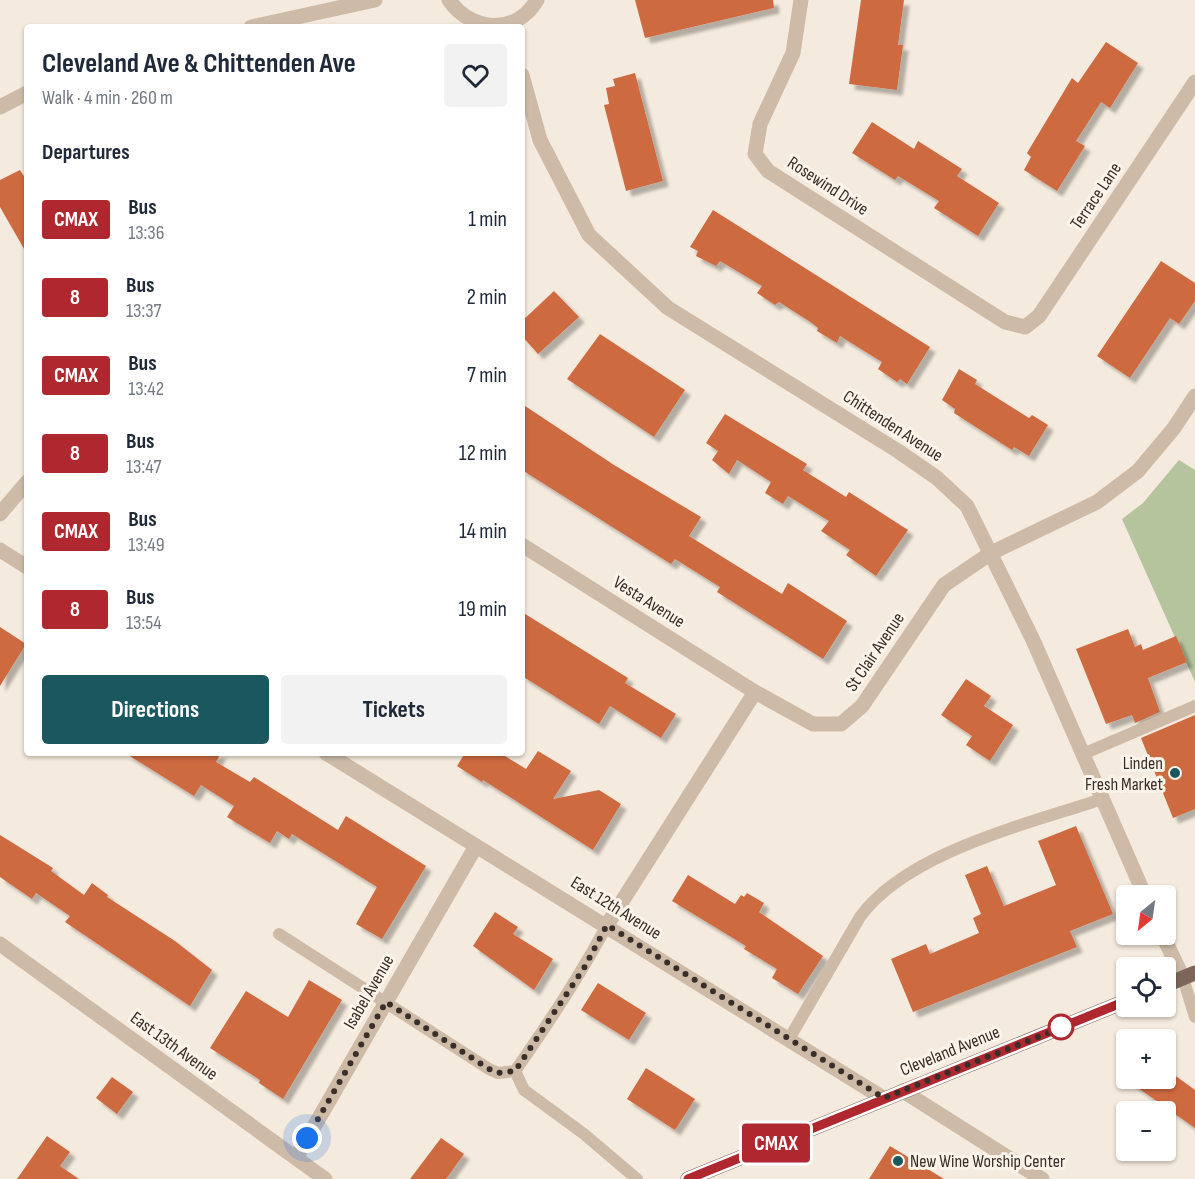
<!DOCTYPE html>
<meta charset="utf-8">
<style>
:root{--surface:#fff;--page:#f2f2f3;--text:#1f2937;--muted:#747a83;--accent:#1b575e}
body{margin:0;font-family:"Sofia Sans Condensed",sans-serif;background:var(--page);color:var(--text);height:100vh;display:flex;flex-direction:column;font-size:22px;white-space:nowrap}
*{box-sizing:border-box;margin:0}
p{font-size:20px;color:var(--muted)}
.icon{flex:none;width:33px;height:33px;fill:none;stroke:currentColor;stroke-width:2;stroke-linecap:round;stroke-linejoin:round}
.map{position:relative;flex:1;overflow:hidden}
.side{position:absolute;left:24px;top:24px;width:501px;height:732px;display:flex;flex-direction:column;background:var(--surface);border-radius:6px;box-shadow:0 2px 4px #0004}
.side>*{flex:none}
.badge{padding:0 12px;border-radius:4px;font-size:21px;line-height:39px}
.needle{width:39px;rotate:209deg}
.tools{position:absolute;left:1116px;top:885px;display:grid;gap:12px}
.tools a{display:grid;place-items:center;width:60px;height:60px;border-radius:6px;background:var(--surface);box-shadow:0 2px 4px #0004;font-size:30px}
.you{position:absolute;width:30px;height:30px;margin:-15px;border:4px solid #fff;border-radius:50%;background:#1a73e8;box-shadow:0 0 0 9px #1a73e833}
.map>.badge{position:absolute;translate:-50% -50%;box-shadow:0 0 0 3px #fff}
h2{padding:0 18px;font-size:22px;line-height:54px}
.round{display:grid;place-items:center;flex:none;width:63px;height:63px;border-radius:6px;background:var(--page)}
.summary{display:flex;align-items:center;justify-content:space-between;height:102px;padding:0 18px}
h1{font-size:28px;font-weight:700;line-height:45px}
.cta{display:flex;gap:12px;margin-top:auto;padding:12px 18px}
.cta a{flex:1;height:69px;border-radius:6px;background:var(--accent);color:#fff;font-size:24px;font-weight:700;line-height:69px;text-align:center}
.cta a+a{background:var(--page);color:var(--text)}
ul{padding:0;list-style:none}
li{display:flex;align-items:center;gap:18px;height:78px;padding:0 18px}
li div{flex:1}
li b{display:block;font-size:22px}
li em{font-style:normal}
li .badge{min-width:66px;font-weight:700;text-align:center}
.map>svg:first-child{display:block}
.green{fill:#b5c49c}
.building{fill:#ce6a41;filter:url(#shadow)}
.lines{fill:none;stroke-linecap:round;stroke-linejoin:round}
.service{stroke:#cdbba8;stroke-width:12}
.minor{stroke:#cdbba8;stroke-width:15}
.primary{stroke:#7c6659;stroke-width:15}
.line-casing{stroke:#fff;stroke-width:14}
.line{stroke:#af272f;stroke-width:9}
.walk{stroke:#392f28;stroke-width:6;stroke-dasharray:0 10.8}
.poi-dot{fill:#1b575e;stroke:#fbf4ea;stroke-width:2}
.stop-dot{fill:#fff;stroke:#af272f;stroke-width:3}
.labels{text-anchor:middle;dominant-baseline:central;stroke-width:6;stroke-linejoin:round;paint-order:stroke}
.street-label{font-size:18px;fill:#392f28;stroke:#fbf4ea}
.poi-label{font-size:18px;fill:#392f28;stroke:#fbf4ea;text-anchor:end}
</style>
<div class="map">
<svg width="1195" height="1179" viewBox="0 0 1195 1179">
<defs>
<filter id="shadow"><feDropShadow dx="5.5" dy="5.5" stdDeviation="1.5" flood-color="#0004"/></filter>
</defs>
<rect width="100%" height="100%" fill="#f4eadd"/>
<path class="green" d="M1179,460L1195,470V682L1122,519L1143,503Z"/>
<g class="building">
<path d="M635,0H773L774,8L645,38Z"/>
<path d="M861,0H904L898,45H903L897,90L849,84Z"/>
<path d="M1106,42L1138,63L1110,108L1101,102L1076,141L1085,146L1057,191L1024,170L1031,157L1027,153L1072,78L1078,83Z"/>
<path d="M635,73L663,181L626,191L604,105L609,104L606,88L615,86L613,79Z"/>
<path d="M872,122L914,149L918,141L962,169L957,176L999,203L978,236L934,208L939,201L898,176L895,180L852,153Z"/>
<path d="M20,170L27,181V254L0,207V180Z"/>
<path d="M713,210L930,347L907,384L900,379L897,382L878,369L882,362L840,336L837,343L817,331L818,328L812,323L779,302L775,305L757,293L762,286L720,261L716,266L696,256L698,251L690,247Z"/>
<path d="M1161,261L1195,283V301L1179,324L1170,318L1130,378L1097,356Z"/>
<path d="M554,291L579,317L538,354L522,336V321Z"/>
<path d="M600,334L685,390L654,437L567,379Z"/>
<path d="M959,369L977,380L975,384L1029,418L1032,415L1048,425L1029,456L1014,447L1012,450L954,413L955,409L942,400Z"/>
<path d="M522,404L614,465L701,517L689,536L782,594L788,583L847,621L823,659L717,592L720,587L675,559L671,564L522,470Z"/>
<path d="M725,414L807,464L803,470L846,497L849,492L908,530L876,576L846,555L850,550L821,531L829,521L788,496L783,504L765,493L771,482L737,460L729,474L712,460L718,451L706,443Z"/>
<path d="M522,612L628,678L625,683L676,714L661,738L610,706L599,724L522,676Z"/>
<path d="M0,627L26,644L0,686Z"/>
<path d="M1128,629L1135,647L1141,644L1143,650L1176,636L1187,662L1148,678L1160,712L1135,723L1132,715L1106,724L1076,649Z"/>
<path d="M966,679L991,696L984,706L1013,725L990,761L966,745L972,736L941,715Z"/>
<path d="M1195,715V809L1173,818L1141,738Z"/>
<path d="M538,751L571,771L553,799L599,790L621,804L593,850L483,780L482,782L457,766L465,753H500L526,769Z"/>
<path d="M125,753H221L216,762L250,782L254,777L338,830L346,816L426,866L382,939L356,924L377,887L292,834L289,839L277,831L270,843L227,817L234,806L201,785L194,796Z"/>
<path d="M1076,826L1113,914L1070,931L1077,947L913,1012L891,959L926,944L930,954L979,933L973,918L981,914L965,875L987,866L1004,906L1056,885L1038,841Z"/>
<path d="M0,835L53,868L51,871L84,895L92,883L108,895L107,897L175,941L212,970L190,1006L65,922L70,916L36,893L32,899L0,877Z"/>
<path d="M688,875L735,904L741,895L744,897L747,893L764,903L759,912L823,956L798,994L772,978L777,969L744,949L746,946L672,901Z"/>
<path d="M495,912L518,927L513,934L553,959L534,990L473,946Z"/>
<path d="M309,980L342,1000L283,1099L259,1083L260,1080L210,1048L246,991L288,1017Z"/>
<path d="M598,983L646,1013L629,1040L581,1010Z"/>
<path d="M646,1068L695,1099L675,1130L627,1099Z"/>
<path d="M1166,1069L1195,1090V1128L1124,1078H1166Z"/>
<path d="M112,1077L133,1092L117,1114L96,1098Z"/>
<path d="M47,1136L70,1152L60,1166L79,1179H17Z"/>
<path d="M441,1138L464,1154L446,1179H410Z"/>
<path d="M890,1146L944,1179H869Z"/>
</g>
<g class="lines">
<g class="service">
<path d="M1083,754L1195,706"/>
<path d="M279,934L489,1069L498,1073L515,1071C548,1024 580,976 607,925"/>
<path d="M1183,978L1195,1017"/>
<path d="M789,1039L860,917C907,852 1028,824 1102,799"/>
<path d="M515,1071L524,1090L584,1134L637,1179"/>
</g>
<g class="minor">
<path d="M449,0C471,32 516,36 537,0"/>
<path d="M801,0L793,53L760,124L755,154L768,171L1005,322L1025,327L1039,316L1195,82"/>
<path d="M251,27L375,0"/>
<path d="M522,75L540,140L589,235L668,308L898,451L937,478L967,506L1033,640L1145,896"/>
<path d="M0,107L27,93"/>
<path d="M0,514L27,482"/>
<path d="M522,545L755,692L813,724H841L862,706L944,585L991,553L1097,502L1138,471L1174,428L1195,396"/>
<path d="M0,550L27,567"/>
<path d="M326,753L883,1098"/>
<path d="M607,925L755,692"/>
<path d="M1162,934L1183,978"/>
<path d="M0,944L325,1179"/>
<path d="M903,1091L1042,1179"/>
<path d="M296,1158L476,846"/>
</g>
<g class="primary">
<path d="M1166,985L1195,973"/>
<path d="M688,1179L1126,1001"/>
</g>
</g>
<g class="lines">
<defs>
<path id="line" d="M688,1179L1126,1001"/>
</defs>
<use href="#line" class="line-casing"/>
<use href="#line" class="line"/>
<path class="walk" d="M307,1138L386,1002L489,1069L498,1073L515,1071L584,968L607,925L884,1098L1068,1025L1061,1027"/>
</g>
<g class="poi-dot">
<circle cx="1175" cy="773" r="6"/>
<circle cx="898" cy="1161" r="6"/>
</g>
<circle class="stop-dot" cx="1061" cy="1027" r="12"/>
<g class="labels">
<g class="street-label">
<text transform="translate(828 186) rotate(33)">Rosewind Drive</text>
<text transform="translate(1096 196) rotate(-56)">Terrace Lane</text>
<text transform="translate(893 426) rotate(33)">Chittenden Avenue</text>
<text transform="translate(649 602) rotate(32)">Vesta Avenue</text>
<text transform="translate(875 652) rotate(-56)">St Clair Avenue</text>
<text transform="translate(616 908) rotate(32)">East 12th Avenue</text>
<text transform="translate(369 992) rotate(-60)">Isabel Avenue</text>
<text transform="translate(174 1046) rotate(36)">East 13th Avenue</text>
<text transform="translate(950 1051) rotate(-22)">Cleveland Avenue</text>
</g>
<g class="poi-label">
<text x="1163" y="763">Linden<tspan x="1163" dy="21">Fresh Market</tspan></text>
<text x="910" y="1161" text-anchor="start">New Wine Worship Center</text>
</g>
</g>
</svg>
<div class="tools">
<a><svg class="needle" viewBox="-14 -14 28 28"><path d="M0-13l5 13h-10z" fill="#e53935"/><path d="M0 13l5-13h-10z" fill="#747a83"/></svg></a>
<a><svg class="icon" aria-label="locate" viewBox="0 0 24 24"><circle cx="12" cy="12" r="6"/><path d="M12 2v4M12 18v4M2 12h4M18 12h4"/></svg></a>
<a>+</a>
<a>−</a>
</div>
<div class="you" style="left:307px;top:1138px"></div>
<b class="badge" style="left:776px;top:1143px;background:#af272f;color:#fff">CMAX</b>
<section class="side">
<div class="summary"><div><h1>Cleveland Ave &amp; Chittenden Ave</h1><p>Walk · 4 min · 260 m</p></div><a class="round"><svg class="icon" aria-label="heart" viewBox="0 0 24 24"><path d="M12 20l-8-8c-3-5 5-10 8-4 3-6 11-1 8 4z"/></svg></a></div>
<h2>Departures</h2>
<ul>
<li><span class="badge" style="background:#af272f;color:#fff">CMAX</span><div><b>Bus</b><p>13:36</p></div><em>1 min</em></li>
<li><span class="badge" style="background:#af272f;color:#fff">8</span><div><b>Bus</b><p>13:37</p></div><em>2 min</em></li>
<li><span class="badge" style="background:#af272f;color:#fff">CMAX</span><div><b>Bus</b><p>13:42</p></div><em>7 min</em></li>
<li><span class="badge" style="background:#af272f;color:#fff">8</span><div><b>Bus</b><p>13:47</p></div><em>12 min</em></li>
<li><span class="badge" style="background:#af272f;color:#fff">CMAX</span><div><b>Bus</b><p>13:49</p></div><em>14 min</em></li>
<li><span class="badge" style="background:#af272f;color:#fff">8</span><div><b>Bus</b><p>13:54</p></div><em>19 min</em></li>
</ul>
<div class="cta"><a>Directions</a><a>Tickets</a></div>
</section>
</div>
